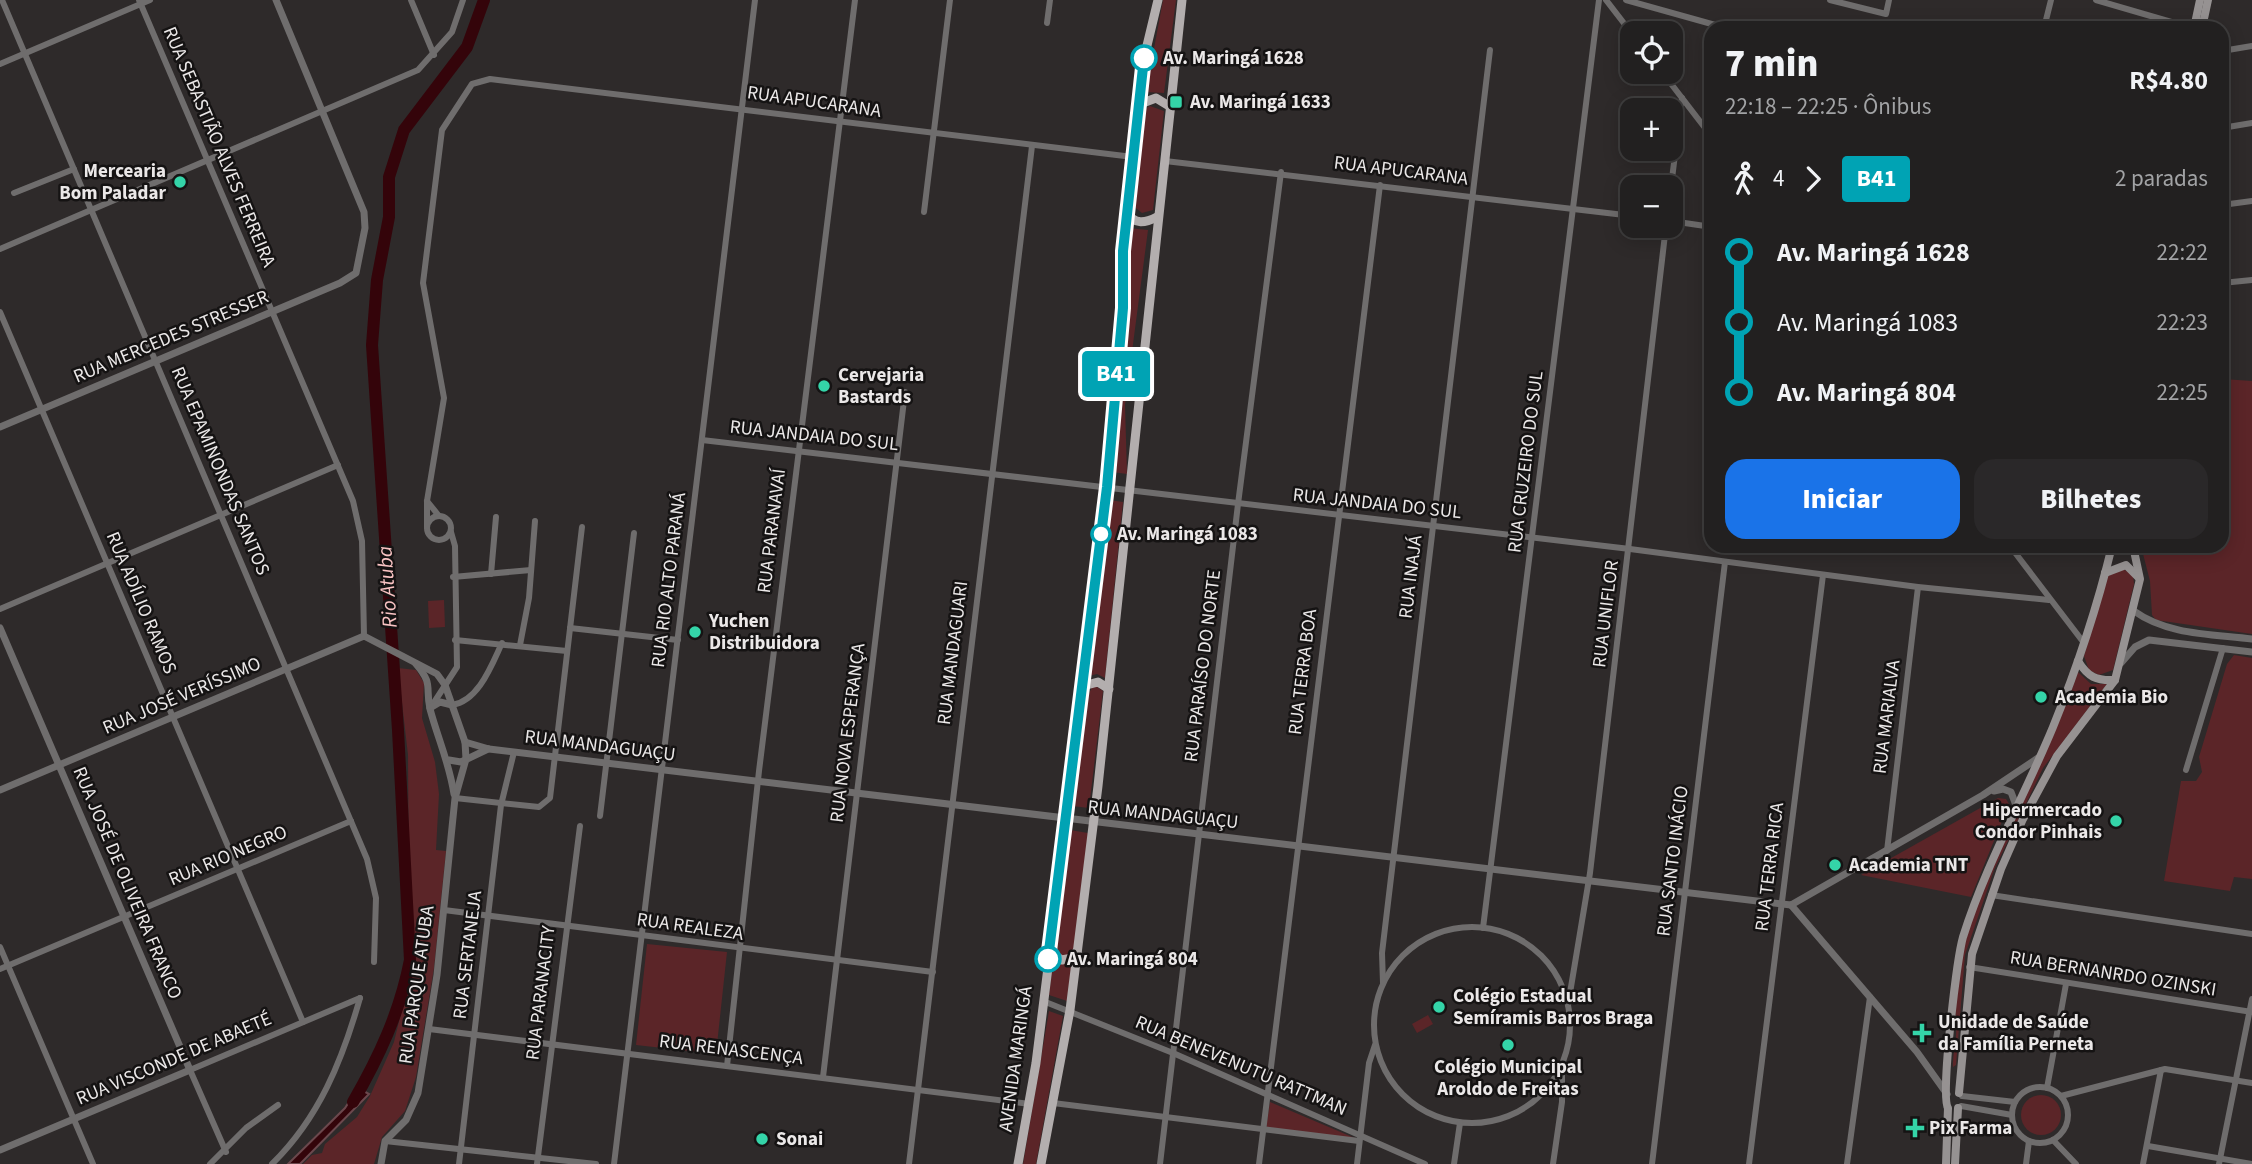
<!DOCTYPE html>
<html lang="pt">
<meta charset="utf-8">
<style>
:root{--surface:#222020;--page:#2a2829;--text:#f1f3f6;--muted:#a2a3a5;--line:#3f3e3e;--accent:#1a73e8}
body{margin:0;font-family:"Source Sans 3",sans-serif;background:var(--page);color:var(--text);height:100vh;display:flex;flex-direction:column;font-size:26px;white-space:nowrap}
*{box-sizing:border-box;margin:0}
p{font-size:23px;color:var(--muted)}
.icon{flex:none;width:38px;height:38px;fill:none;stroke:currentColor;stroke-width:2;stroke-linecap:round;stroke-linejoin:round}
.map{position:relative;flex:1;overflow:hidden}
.sheet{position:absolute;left:1704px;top:21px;width:525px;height:532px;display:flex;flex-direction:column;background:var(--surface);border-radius:21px;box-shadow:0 4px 18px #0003,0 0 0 2px var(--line)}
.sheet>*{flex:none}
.badge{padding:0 14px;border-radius:5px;font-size:24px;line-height:46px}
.controls{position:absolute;left:1620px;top:21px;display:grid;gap:14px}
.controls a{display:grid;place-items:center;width:63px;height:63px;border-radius:14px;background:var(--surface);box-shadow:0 4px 18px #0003,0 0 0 2px var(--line);font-size:35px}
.map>.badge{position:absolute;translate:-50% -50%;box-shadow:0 0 0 4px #fff}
.legs{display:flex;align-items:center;gap:10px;height:77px;padding:0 21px;font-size:23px}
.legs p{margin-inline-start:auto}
.headline{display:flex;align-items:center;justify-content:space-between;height:119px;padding:0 21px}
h1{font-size:38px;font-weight:800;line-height:52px}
.cta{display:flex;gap:14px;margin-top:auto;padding:14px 21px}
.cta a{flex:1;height:80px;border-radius:21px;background:var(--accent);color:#fff;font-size:28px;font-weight:800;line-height:80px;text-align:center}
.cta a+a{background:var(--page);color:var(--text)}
ul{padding:0 21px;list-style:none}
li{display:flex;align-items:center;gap:24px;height:70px;font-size:26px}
li i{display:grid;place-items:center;width:10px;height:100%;margin:0 9px;background:currentColor}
li i::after{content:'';width:18px;height:18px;margin:-9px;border:5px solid;border-radius:50%;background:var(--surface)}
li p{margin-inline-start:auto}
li:first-child i{background:linear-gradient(#0000 50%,currentColor 0)}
li:last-child i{background:linear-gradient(currentColor 50%,#0000 0)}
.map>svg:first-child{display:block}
.green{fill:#5b2528}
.water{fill:#34040a;stroke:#6b484d;stroke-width:2}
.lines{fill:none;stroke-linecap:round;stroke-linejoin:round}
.river{stroke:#34040a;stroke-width:12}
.minor{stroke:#6f6d6d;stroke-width:6}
.tertiary{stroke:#6f6d6d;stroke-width:7}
.secondary{stroke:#969292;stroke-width:8}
.primary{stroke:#b3aeae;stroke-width:9}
.line-1-casing{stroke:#fff;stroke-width:16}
.line-1{stroke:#00a3b4;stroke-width:10}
.stop-1-dot{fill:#fff;stroke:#00a3b4;stroke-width:3.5}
.poi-dot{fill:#34d4a8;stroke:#151313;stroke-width:2.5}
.labels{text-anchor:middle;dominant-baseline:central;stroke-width:5;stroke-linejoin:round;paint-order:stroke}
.stop-label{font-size:19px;font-weight:bold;fill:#ebe8e8;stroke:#151313;text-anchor:start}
.street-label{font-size:19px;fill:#ebe8e8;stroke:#151313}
.poi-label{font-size:19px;font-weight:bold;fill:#ebe8e8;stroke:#151313;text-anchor:start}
.water-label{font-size:21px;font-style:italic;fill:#f9c3c3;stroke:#151313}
</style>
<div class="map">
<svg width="2252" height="1164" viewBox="0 0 2252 1164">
<rect width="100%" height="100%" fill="#2e2a2a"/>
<g class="green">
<path d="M1163,0H1176L1164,93L1146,92Z"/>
<path d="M1150,106L1164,111L1153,210L1142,213L1132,205L1144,109Z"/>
<path d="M1129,228L1148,230L1125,405L1127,474L1112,472L1126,308Z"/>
<path d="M2223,379L2252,381V634L2156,620L2152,615L2150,581L2141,546H2222Z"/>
<path d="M1109,500L1123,502L1105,678L1097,674L1089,676Z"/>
<path d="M2123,569L2133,575L2134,584L2113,670L2099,675L2089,670L2084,656L2108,576Z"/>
<path d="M444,600L445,627L429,628L428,601Z"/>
<path d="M2234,655L2252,658V879L2234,877L2230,891L2164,881L2181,781H2196L2202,772L2199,757L2227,664Z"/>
<path d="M398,668L416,670L424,683L422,718L435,762L439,794L436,850L446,851L434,968L416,1077L405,1111L382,1137L374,1164H303L312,1155L322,1153L325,1144L357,1117L370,1096L394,1042L416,951L409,908L408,755Z"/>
<path d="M2078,672L2091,684H2107L2043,768L1994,870L1965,955L1956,1065L1953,1067C1952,1055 1957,1042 1956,1030C1948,907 2039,786 2078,672Z"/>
<path d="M1094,685L1103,691L1089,808L1072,806C1074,785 1082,695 1094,685Z"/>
<path d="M1998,798L2006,799L2009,804L1971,897L1861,875Z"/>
<path d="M1070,830L1088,833L1067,1001L1049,995Z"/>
<path d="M647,944L727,952L716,1054L636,1045Z"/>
<path d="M1049,1011L1063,1016L1036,1164H1023Z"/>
<path d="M1428,1015L1433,1024L1417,1033L1412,1024Z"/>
<circle cx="2041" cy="1115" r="20"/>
<path d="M1270,1102L1357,1139L1266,1128Z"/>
</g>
<path class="water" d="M358,1088L369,1094L300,1164H288L345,1108Z"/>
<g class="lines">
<path class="river" d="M353,1102C379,1057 400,1012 410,960L398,730L372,345L377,280L389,217V177L404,130L467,47L484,0"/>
<g class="minor">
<path d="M2,0L367,859L376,898L374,962"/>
<path d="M139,0L353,501L362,541L364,636"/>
<path d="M411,0L434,55"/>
<path d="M1606,0L1633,35"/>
<path d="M1626,0L1726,28"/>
<path d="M1830,0L1886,14L1889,0"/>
<path d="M2096,0L2192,28"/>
<path d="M1047,23L1050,0"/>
<path d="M2044,28L2051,0"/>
<path d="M2222,51L2252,46"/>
<path d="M0,64L150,0"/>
<path d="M1662,72L1712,137"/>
<path d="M2222,128L2252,123"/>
<path d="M1165,161L1633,216"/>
<path d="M1671,187L1682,98"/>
<path d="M14,193L74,169"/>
<path d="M2222,205L2252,201"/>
<path d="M924,212L950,0"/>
<path d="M1671,221L1712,227"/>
<path d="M0,249L418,70L452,32L463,0"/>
<path d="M2222,283L2252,280"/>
<path d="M0,312L303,1022"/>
<path d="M702,440L1630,549L1918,587L2049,600"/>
<path d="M427,501L439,516"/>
<circle cx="439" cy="528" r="12"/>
<path d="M427,527V501L444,398L423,283L442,130L472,84L490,79L1133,157"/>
<path d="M2010,546L2084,643"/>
<path d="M491,574L496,517"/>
<path d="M453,577L531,570"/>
<path d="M0,609L338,465"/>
<path d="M570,628L678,640"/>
<path d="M455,640L567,651"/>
<path d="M520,645L529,598L535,521"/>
<path d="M452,705C479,701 492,664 502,643"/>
<path d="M431,707L457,667L455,546L451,532"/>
<path d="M2186,770L2223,648"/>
<path d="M455,798L539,807L550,798L582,527"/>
<path d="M600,816L634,533"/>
<path d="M1887,851L1918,587"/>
<path d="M1991,895L2252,934"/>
<path d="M444,910L933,972"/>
<circle cx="1472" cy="1025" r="98"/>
<path d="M1483,928L1599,0"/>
<path d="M0,947L93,1164"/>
<path d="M1969,967L2252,1012"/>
<path d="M0,969L351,821"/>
<path d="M1383,983L1382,953L1490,50"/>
<path d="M1043,1001L1173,1053L1425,1164"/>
<path d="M1568,1005L1590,873L1666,226"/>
<path d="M429,1029L1030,1104"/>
<path d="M727,1066L759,771L855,0"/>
<path d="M823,1077L905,392"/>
<circle cx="2040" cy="1115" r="28"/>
<path d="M2047,1088L2066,984"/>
<path d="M1962,1096L2015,1102"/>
<path d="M2061,1096L2165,1069L2252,1083"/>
<path d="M1053,1103L1359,1141"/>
<path d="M1961,1106L2012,1115"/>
<path d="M2053,1140L2076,1164"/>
<path d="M385,1141L596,1164"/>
<path d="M2148,1146L2252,1164"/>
<path d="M226,1152L190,1070L360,998"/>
<path d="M210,1164L246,1128L278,1105"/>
<path d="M272,1164C319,1118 342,1061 360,998"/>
<path d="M459,1164L501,805L514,752"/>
<path d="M537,1164L580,826"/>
<path d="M614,1164L755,0"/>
<path d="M909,1164L1032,146"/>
<path d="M1160,1164L1238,504L1281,172"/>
<path d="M1259,1164L1380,185"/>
<path d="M1357,1164L1369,1063L1375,1045"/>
<path d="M1454,1164L1460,1123"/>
<path d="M1553,1164L1562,1102V1065"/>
<path d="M1652,1164L1725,562"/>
<path d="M1749,1164L1823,575"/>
<path d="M1847,1164L1870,997"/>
<path d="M2026,1164L2029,1141"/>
<path d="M2143,1164L2161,1070"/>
<path d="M2219,1164L2252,999"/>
</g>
<g class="tertiary">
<path d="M0,427L340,283L356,273L365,228L364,212L276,0"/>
<path d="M2134,611C2167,635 2212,634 2252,639"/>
<path d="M0,628L190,1070L0,1150"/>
<path d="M2121,663L2135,647L2149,640L2252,652"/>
<path d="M416,664C434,685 425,687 430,709C438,739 449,762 454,794"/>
<path d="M430,708L440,702L452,705"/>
<path d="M465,742L489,749L1791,905L1983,795L2038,758"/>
<path d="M449,760L461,762L488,749"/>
<path d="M0,790L364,636L437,674L445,685L465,742L466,759L455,798L437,975L418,1093L406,1120L385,1141L381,1164"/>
<path d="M1994,791L2003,789L2011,792L2017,808"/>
<path d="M1791,905L1917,1052L1947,1094"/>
</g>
<g class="secondary">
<path d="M2194,28L2200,0"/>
<path d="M2202,28L2208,0"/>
<path d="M2105,573L2126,565L2139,578"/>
<path d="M2078,661C2088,677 2096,681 2115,680"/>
<path d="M1959,1093L1972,954L2001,869L2023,819L2057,756L2115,680L2140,579L2133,546"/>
<path d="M1946,1164L1948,1108C1940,1097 1957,958 1963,937C1986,864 2024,797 2053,727C2077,668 2097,608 2112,546"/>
<path d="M1955,1164L1958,1108"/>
</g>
<g class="primary">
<path d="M1140,104L1156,98L1169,106"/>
<path d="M1127,213C1135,225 1145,223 1157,217"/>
<path d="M1083,686L1098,682L1109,689"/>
<path d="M1050,947L1053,955L1062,960L1072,958L1077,951"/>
<path d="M1018,1164L1036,1063L1089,642L1123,308V252L1144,58L1158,0"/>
<path d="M1041,1164L1070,1010L1098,786L1182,0"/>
</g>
</g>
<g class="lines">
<defs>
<path id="line-1" d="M1048,959L1107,487L1123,308V251L1144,58"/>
</defs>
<use href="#line-1" class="line-1-casing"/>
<use href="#line-1" class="line-1"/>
</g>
<g class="stop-1-dot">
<circle cx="1144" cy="58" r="12"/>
<circle cx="1101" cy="534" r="9"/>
<circle cx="1048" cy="959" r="12"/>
</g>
<g class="poi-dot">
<rect x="1169" y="95" width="14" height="14" rx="3.5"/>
<circle cx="180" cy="182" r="7"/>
<circle cx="824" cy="386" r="7"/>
<circle cx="695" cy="632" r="7"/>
<circle cx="2041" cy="697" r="7"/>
<circle cx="2116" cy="821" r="7"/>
<circle cx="1835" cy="865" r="7"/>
<circle cx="1439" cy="1007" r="7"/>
<path d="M1918.5 1022.5h7v7h7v7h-7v7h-7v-7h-7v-7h7z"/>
<circle cx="1508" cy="1045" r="7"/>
<path d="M1911.5 1117.5h7v7h7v7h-7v7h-7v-7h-7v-7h7z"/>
<circle cx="762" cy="1139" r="7"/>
</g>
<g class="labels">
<g class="stop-label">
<text x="1163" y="58">Av. Maringá 1628</text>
<text x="1117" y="534">Av. Maringá 1083</text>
<text x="1067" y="959">Av. Maringá 804</text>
</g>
<g class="street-label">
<text transform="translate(814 102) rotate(8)">RUA APUCARANA</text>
<text transform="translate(219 147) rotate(67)">RUA SEBASTIÃO ALVES FERREIRA</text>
<text transform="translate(1401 171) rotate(7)">RUA APUCARANA</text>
<text transform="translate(171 337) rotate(-23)">RUA MERCEDES STRESSER</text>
<text transform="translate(814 436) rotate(6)">RUA JANDAIA DO SUL</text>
<text transform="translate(1526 462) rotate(-83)">RUA CRUZEIRO DO SUL</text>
<text transform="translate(220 471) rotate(67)">RUA EPAMINONDAS SANTOS</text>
<text transform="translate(1377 504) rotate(6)">RUA JANDAIA DO SUL</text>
<text transform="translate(772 531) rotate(-83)">RUA PARANAVAÍ</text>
<text transform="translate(1411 577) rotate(-83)">RUA INAJÁ</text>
<text transform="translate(669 580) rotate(-83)">RUA RIO ALTO PARANÁ</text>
<text transform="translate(141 603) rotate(67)">RUA ADÍLIO RAMOS</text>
<text transform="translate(1606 614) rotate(-83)">RUA UNIFLOR</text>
<text transform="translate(953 653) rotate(-83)">RUA MANDAGUARI</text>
<text transform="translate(1203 666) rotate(-83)">RUA PARAÍSO DO NORTE</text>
<text transform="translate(1303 672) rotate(-83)">RUA TERRA BOA</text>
<text transform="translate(182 696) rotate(-23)">RUA JOSÉ VERÍSSIMO</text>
<text transform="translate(1887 717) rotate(-83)">RUA MARIALVA</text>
<text transform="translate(848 733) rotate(-83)">RUA NOVA ESPERANÇA</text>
<text transform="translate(600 746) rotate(7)">RUA MANDAGUAÇU</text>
<text transform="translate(1163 815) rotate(6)">RUA MANDAGUAÇU</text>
<text transform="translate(228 856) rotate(-23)">RUA RIO NEGRO</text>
<text transform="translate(1673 861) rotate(-83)">RUA SANTO INÁCIO</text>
<text transform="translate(1770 867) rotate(-83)">RUA TERRA RICA</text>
<text transform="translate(127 883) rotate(67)">RUA JOSÉ DE OLIVEIRA FRANCO</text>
<text transform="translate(690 927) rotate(8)">RUA REALEZA</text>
<text transform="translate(468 955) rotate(-83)">RUA SERTANEJA</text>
<text transform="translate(2113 974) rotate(9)">RUA BERNANRDO OZINSKI</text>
<text transform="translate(417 985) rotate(-82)">RUA PARQUE ATUBA</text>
<text transform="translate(541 993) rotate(-83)">RUA PARANACITY</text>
<text transform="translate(731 1050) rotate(7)">RUA RENASCENÇA</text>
<text transform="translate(174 1059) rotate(-23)">RUA VISCONDE DE ABAETÉ</text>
<text transform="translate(1016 1059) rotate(-82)">AVENIDA MARINGÁ</text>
<text transform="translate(1241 1066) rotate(23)">RUA BENEVENUTU RATTMAN</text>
</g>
<g class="poi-label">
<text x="1190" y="102">Av. Maringá 1633</text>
<text x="166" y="171" text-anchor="end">Mercearia<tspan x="166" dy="22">Bom Paladar</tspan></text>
<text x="838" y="375">Cervejaria<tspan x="838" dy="22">Bastards</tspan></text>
<text x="709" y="621">Yuchen<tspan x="709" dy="22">Distribuidora</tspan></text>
<text x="2055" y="697">Academia Bio</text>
<text x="2102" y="810" text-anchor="end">Hipermercado<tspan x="2102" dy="22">Condor Pinhais</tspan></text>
<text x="1849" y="865">Academia TNT</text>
<text x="1453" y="996">Colégio Estadual<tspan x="1453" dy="22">Semíramis Barros Braga</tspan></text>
<text x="1938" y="1022">Unidade de Saúde<tspan x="1938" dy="22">da Família Perneta</tspan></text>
<text x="1508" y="1067" text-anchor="middle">Colégio Municipal<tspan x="1508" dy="22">Aroldo de Freitas</tspan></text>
<text x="1929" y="1128">Pix Farma</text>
<text x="776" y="1139">Sonai</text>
</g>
<g class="water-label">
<text transform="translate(387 587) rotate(-94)">Rio Atuba</text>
</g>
</g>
</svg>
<div class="controls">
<a><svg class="icon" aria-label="locate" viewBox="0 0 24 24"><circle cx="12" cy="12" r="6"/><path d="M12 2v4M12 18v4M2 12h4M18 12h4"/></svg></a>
<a>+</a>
<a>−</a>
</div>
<b class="badge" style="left:1116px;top:374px;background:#00a3b4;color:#fff">B41</b>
<section class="sheet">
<div class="headline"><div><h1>7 min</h1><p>22:18 – 22:25 · Ônibus</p></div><b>R$4.80</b></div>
<div class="legs"><svg class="icon" aria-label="walk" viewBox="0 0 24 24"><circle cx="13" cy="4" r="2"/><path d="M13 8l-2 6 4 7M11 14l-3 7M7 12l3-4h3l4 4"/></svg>4<svg class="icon" aria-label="forward" viewBox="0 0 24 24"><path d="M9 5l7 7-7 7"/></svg><b class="badge" style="background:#00a3b4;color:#fff">B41</b><p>2 paradas</p></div>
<ul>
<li><i style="color:#00a3b4"></i><b>Av. Maringá 1628</b><p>22:22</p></li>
<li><i style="color:#00a3b4"></i><span>Av. Maringá 1083</span><p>22:23</p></li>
<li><i style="color:#00a3b4"></i><b>Av. Maringá 804</b><p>22:25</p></li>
</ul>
<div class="cta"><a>Iniciar</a><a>Bilhetes</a></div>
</section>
</div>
